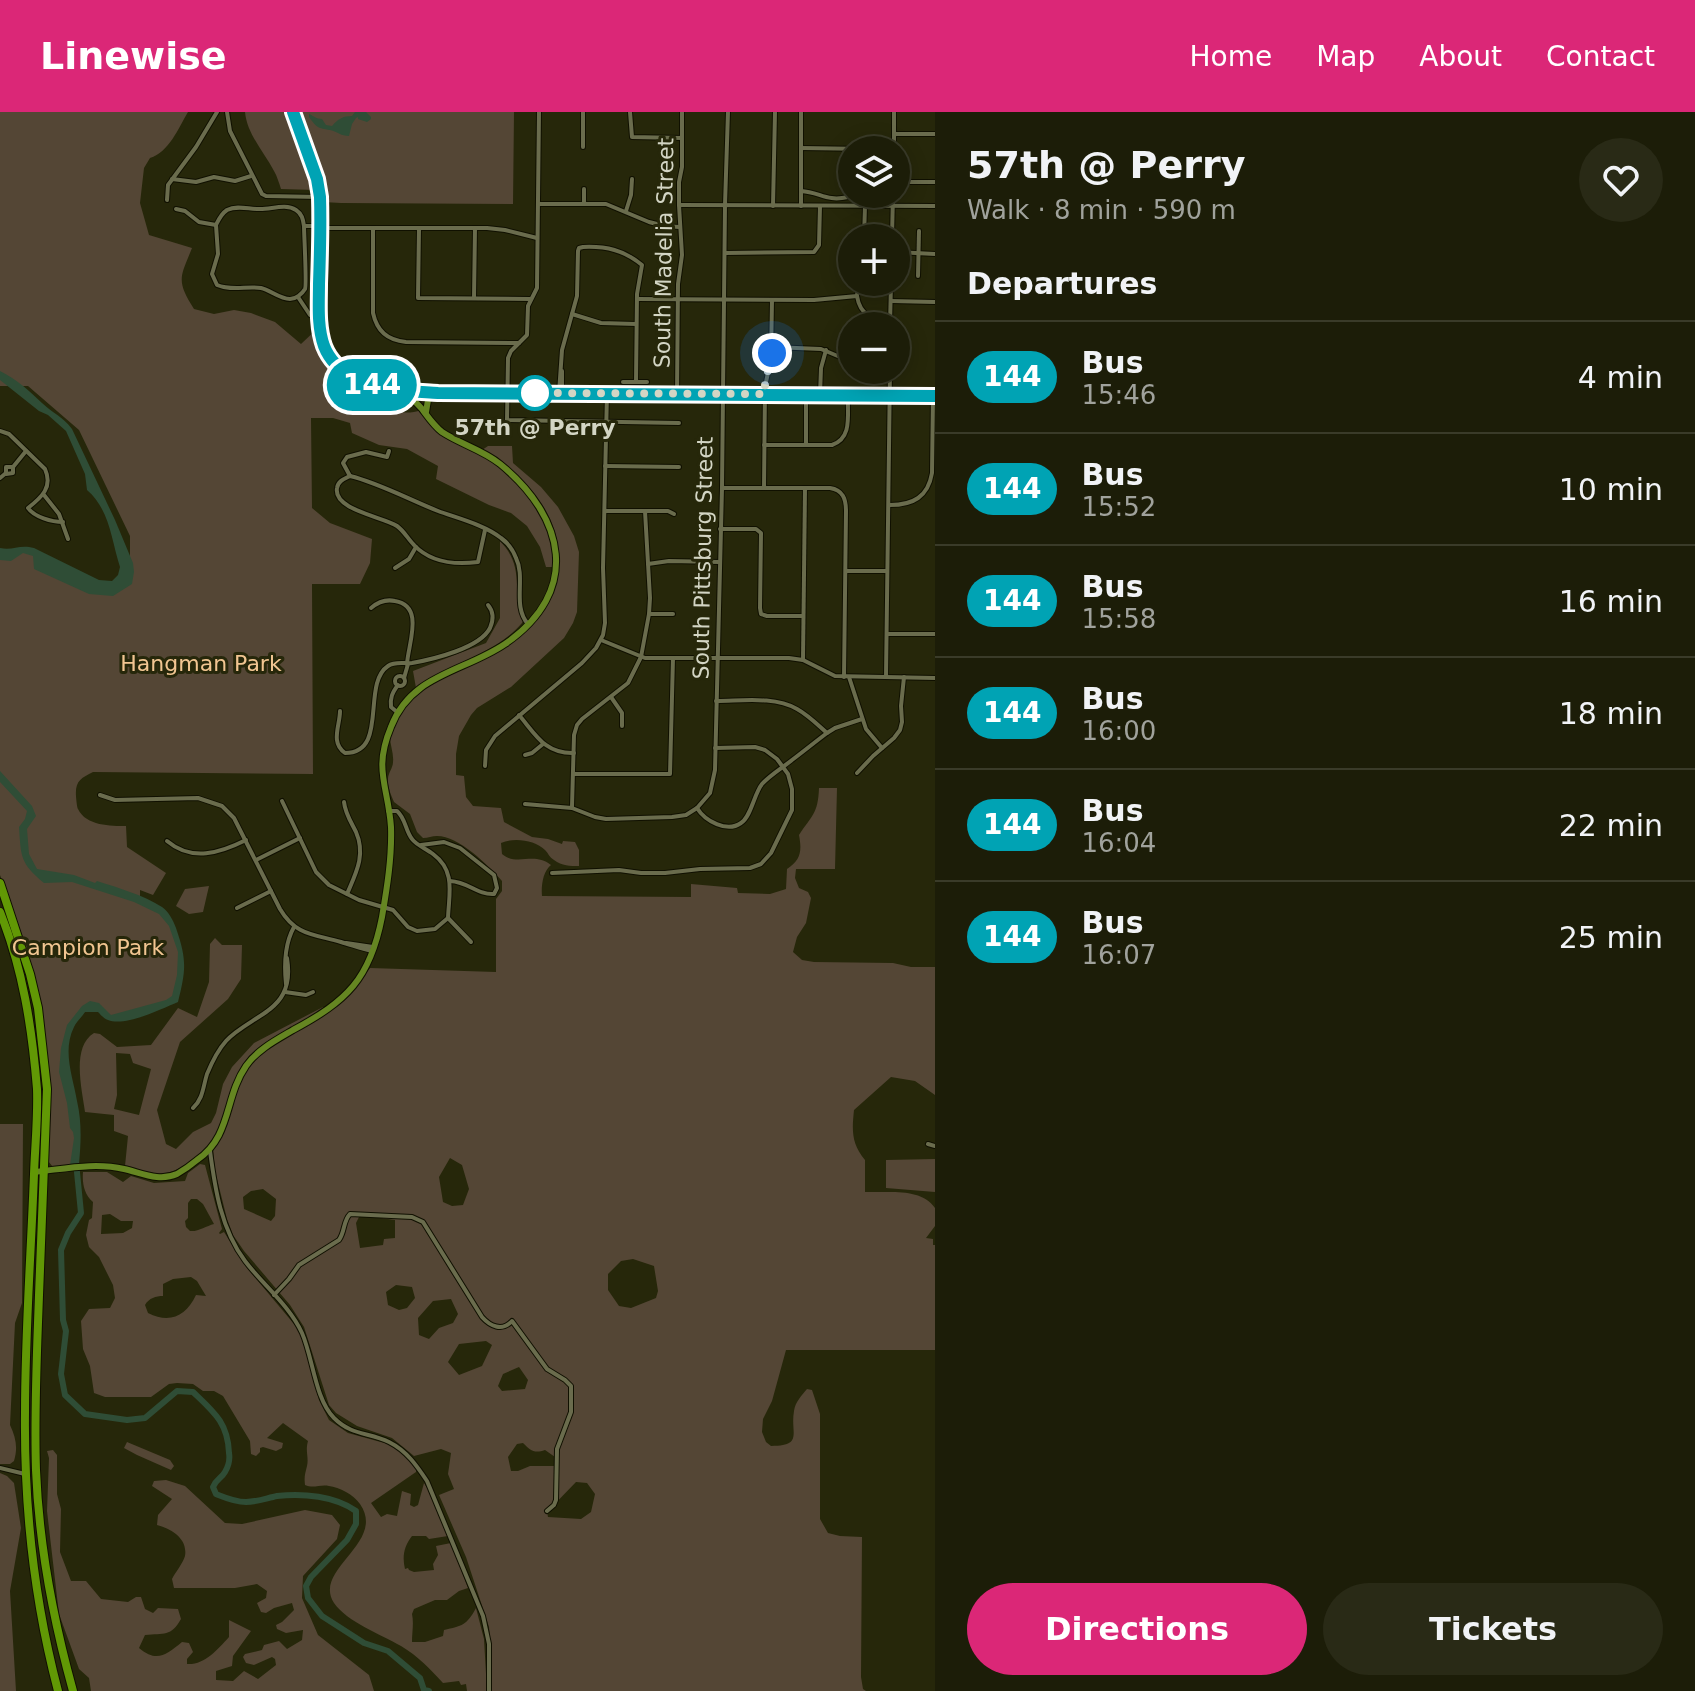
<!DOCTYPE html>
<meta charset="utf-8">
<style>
:root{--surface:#1c1d08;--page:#292a16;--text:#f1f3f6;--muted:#a0a29c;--line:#3a3b29;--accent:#db2777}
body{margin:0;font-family:"DejaVu Sans",sans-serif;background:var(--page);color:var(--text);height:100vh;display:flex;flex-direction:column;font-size:30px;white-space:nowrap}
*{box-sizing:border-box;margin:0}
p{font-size:26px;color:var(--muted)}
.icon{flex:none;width:44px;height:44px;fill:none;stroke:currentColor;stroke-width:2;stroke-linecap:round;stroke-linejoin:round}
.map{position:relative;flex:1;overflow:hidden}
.panel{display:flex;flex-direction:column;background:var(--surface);width:760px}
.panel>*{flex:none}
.badge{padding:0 16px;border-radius:26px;font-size:28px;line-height:52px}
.fabs{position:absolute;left:838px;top:24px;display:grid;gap:16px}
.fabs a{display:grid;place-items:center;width:72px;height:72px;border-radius:50%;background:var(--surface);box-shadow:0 4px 20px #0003,0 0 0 2px var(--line);font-size:40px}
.you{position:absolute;width:40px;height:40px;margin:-20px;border:6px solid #fff;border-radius:50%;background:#1a73e8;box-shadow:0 0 0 12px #1a73e833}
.map>.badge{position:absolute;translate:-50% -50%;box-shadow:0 0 0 4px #fff}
h2{padding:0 32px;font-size:30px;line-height:72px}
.round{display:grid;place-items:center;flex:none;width:84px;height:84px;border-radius:42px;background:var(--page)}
.summary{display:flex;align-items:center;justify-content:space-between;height:136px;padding:0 32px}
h1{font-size:38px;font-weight:600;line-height:60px}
.button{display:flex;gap:16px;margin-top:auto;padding:16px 32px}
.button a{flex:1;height:92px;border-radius:48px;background:var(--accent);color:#fff;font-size:32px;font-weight:600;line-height:92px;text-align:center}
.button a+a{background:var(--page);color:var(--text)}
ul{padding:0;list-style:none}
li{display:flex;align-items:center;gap:24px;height:112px;padding:0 32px;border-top:2px solid var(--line)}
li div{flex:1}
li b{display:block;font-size:30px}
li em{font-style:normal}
li .badge{min-width:88px;font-weight:700;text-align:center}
header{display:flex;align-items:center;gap:48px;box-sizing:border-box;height:112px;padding:0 40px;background:var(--accent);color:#fff}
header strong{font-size:38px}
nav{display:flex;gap:44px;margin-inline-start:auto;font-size:28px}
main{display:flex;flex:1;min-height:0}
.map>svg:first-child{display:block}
.green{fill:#544635;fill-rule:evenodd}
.water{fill:#2f4d36}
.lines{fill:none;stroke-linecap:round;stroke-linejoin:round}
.river{stroke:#2f4d36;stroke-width:6}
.minor-casing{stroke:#101000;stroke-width:6}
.major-casing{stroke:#101000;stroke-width:8}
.highway-casing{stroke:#101000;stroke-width:10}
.minor{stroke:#6a6c4d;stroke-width:4}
.major{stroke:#658622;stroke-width:6}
.highway{stroke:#619805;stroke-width:8}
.line-casing{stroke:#fff;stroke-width:18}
.line{stroke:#00a3b4;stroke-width:12}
.walk{stroke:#d3d5c4;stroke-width:8;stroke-dasharray:0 14.4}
.stop-dot{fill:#fff;stroke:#00a3b4;stroke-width:4}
.labels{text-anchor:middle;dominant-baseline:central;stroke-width:6;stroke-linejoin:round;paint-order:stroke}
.street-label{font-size:22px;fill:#d3d5c4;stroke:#26270a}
.stop-label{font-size:22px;font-weight:bold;fill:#d3d5c4;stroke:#26270a}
.park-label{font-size:22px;fill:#f1c591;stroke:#26270a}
</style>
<header>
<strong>Linewise</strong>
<nav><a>Home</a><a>Map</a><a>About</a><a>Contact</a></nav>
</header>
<main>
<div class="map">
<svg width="935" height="1579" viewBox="0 0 935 1579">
<rect width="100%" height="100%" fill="#26270a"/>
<g class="green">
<path d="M0,0H188C178,17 169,40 150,46L144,56L140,91L149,123L192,136C180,166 176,168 194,197L214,202L234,198L251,201L275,210L301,232L318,216L332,250V260L339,270L358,277L363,272L369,274L366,291C383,296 403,305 421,298L434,315L490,347L520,374L539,398L554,432L553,455H546L540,435L527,414L511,401L489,393L436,367L438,354L407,337L379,333L352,321L350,311L333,306H311L312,396L330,411L372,427L370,451L360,472H312L313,662L93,660C81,666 75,669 76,684C76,685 77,696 78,697C86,714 111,714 126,714L127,735L166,761L153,783L140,778V788L161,798L171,811L181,840L175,886L111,906L91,894L71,913L65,937L72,989L77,1053L53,1055L48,1049L51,977L41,896L25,831L0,763V443L22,437L112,477L130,446V424L79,318L28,274H0Z"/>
<path d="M245,0H514L513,92L341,91L323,90L315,78L281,77C279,71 277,64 274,59C264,40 247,22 245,0Z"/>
<path d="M488,334H512L513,351L541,375L558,395L574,424L579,440L577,500L573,511L564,526L511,575L477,596L471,603L459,624L456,642V663L464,664L466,685L473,694L501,696L504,710L532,725L548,727L562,732L563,729L575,730L579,738V754C570,754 562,754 554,748C549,745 549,742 545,738C535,728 514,725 501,731L502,742C518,755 533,739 551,753C543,759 541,774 542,784L691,785V772L737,776L738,781L770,782L786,777L787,757C801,748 802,739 799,723C812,703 818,702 819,676H837L835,757H796L795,766L799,776L808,780L811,786L806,811L797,825L793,840L802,848L814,850L893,851L911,855H935V983L915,969L891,965L854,998C852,1018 851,1031 865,1048V1080C887,1081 921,1075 935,1096V1114L926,1126L933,1127V1133H935V1238H786L772,1289L763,1307L762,1320L766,1330L771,1334C804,1334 790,1321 794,1299C795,1290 802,1283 807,1277L812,1278L820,1302V1407L828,1421L840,1424L862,1425L861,1565L863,1577L866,1579H491V1538L489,1515L466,1445L439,1383L454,1377L448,1362L451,1341L441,1337L414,1344L392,1326L357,1314L336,1301L329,1293L304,1215L290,1193L244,1139L233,1123L227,1107L215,1059L213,1037L227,1013L241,965L258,943L274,932L336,895L359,871L370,856L496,860V787L502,779V769C488,753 459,724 437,724C432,724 428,726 423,726L417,720L410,702L394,690C391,683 387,674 388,667C388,661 393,656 393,650C394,642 390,633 390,625C391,608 415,581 429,571C435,567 444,564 451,561C475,550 501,541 521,523C579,469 567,403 508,355C500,349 491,344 482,338ZM450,1046L462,1053L469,1077L463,1093L452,1094L443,1090L439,1065ZM263,1077L276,1087L275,1104L271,1109L244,1097L243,1085L251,1079ZM360,1103L395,1108V1126L384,1127L383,1133L360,1136L356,1111ZM633,1147L654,1154L658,1179L656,1186L631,1196L619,1194L608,1178V1162L621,1149ZM396,1173L412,1175L415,1186L407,1196L399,1198L388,1193L386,1180ZM451,1187L458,1202L453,1211L439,1216L429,1227L419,1223L418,1206L433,1189ZM486,1229L492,1233L482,1254L459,1263L448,1250L459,1232ZM519,1255L528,1268L525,1277L502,1279L498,1274L503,1262ZM523,1331C530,1338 534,1342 545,1338L555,1345L554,1354H530L518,1359H511L508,1345L517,1332ZM576,1370L587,1371L595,1382L591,1400L581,1407L548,1405L547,1400Z"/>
<path d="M500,429C526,456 511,478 523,509L522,511C497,541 449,552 416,576L413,559L486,531L500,506Z"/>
<path d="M209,774L203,800L189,802L176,794L185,777Z"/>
<path d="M215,826L222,833H242L241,867L228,887L180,930L157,998L166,1032L176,1037L193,1020L211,1011L216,1001L223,972L232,955L254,931L323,895L325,898C302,911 264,926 247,947C229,970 230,1001 215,1026C209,1035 201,1041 193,1047C167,1068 154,1062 125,1054L128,1024L114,1019V1003L85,1000C82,977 71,935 94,921L100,922L117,935L151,933L178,896L197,905L209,870L210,832ZM116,941L130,942L133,951L151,957L139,1003L114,997L117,983Z"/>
<path d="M0,1012H23L22,1191L15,1211L10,1313C16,1326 18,1336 14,1349L10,1352H0Z"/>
<path d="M935,1047V1080L886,1076V1048Z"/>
<path d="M200,1052L205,1053L222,1117L219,1121L220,1122L224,1120L247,1156L299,1218L306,1236L319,1288L329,1308L348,1321L388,1332L402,1341L416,1355V1360L371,1391L381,1405L387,1402L397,1404L402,1379L411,1382L410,1393L414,1395L418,1393L424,1371L437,1392L448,1424L429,1427L426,1424H412C404,1434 402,1445 405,1457L408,1456L409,1458L414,1460L434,1458L433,1452L438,1443L436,1434L451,1431L468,1476L459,1479L447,1488H435L414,1497L412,1502C414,1511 412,1520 412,1530H425L443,1524L444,1518C462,1514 467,1513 476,1496L484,1527L487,1579H467L466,1572L461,1573L459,1569L443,1571C430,1557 418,1544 401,1534C382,1523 347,1510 334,1491C312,1457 387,1431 360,1392C354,1383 339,1375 329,1374C320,1372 314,1377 305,1373C304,1365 305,1362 307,1354C309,1345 305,1339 308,1329L283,1311L267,1326L283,1331L282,1336L276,1339L263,1335L260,1336V1340L256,1344L251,1342L250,1329L223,1284L214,1279H203L193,1272L177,1271L169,1272L151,1285H105L94,1281L90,1254L83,1237L81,1209L89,1197L110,1196L115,1186L113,1173L99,1145L89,1135L86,1123L89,1108L92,1106L93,1090C84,1083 82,1070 83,1060H107L123,1070L131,1064L154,1071L185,1069L188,1061ZM191,1087H197L203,1092L214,1112C206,1114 198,1120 190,1119L186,1115L185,1109L188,1106V1091ZM110,1102L121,1109H133L132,1116L123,1121L101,1122L102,1103ZM191,1165L197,1169L206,1184L196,1183C186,1204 170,1212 148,1201L145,1193C149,1186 156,1184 163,1184V1172L173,1167Z"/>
<path d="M127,1330L170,1348L174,1354L171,1358L137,1343L124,1336Z"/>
<path d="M53,1338L57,1343V1382L61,1397L60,1440L71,1469H86L101,1487L128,1490L136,1485H141L145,1497L153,1501L158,1496L178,1497L181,1507C171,1525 164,1521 145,1523L139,1536C157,1551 166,1543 182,1530L189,1531L193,1540L187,1547V1552C205,1553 217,1538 229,1525V1508L251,1519L233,1544L232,1554L216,1559V1568L233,1569L244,1559L258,1567L276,1553L275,1547L272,1545L254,1553L246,1551L243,1545L245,1542L262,1538L264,1533L279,1529L287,1537L302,1528L303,1518L286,1521L277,1517L276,1513L282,1510L294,1498L292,1491L274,1496L266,1501L261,1500L257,1491L266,1486L267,1479L257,1472L235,1476H174L172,1467C175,1461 183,1451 185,1444C188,1426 171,1417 157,1413L158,1403L172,1387L152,1374L154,1369L166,1368L185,1374L225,1411L242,1412L305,1398L332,1403L340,1413L337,1427L303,1464L302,1486L318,1523L369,1563L374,1579H91L89,1566L79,1557L59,1502L47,1399L49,1346L47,1339Z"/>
<path d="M0,1361L7,1364L14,1371L21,1416L10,1479L16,1579H0Z"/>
</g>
<g class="water">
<path d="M355,0H366L371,5V7L367,10L358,7V5L356,6L352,12L349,24C341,24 338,20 330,18C318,16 317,16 309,5V2C314,4 316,7 322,7L326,13L332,14C338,7 343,4 352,4Z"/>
<path d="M0,259C18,268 28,278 42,291C54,302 62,304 72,317L115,408L133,451L134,460L132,472L113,484L89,482L34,457L33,444L23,441L11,449L0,448V436C13,439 19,432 34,436L99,468L112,469L118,463L120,455C111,427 110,398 87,378L85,362L66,319L48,303L39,299L0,268Z"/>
<path d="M0,659L32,694L36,704L27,717L29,742L37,757L74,763L95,771L97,769C119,776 143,783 162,795C169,800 173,808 176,816C187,848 186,858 178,890C161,897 125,915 108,908C103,906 101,903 98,900H85C82,905 76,910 74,915C62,939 73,965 77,989C82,1010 81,1031 79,1052L70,1053L74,1026L73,1020L70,1016L67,991L59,960L61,936L67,913L82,894L90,889L99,891L111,903L166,888L172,884L177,863L178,840L169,814L159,802L134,790L72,770L44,771C20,751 21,745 19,715L25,707L27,699L0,670Z"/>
</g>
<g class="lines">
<path class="river" d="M76,1050L81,1101L68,1121L61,1138L63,1208L66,1219L61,1262L65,1283L85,1302L127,1308L145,1306L177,1279L193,1280C214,1300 228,1311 229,1341C230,1347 228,1355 225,1360C221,1367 216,1367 213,1375L216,1382C226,1386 235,1390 246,1390C257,1390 267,1386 277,1384C303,1381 335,1384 356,1399V1412L347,1428L311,1465L306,1474L308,1486L322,1504L364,1531L388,1539L420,1566L424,1578L429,1579"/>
<defs>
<g id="minor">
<path d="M227,0L230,19L262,82L266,84L320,85"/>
<path d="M539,0L537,176L528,194L527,223L511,239L508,246L507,308L679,311"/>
<path d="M630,0L632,25L682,26"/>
<path d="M801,0V94"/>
<path d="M894,22H935"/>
<path d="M583,35V0"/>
<path d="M801,36L867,37"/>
<path d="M894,38V0"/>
<path d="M172,67L196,70L214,65L235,69L251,64"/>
<path d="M896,70H935"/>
<path d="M584,77V92"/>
<path d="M801,79C820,80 826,90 848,85"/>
<path d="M167,88L168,73L196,35L217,0"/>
<path d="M539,92H606L649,110L665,114L679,115"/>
<path d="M679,93L935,94"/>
<path d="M773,94L775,0"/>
<path d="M176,97L185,99L199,110L216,113"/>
<path d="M626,99L631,83L632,67"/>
<path d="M216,113L218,142L212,162L217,173C231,179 246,174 261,176C270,178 280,187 290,187C296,187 302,182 305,177C307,173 304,123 304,114"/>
<path d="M216,113C219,107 221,102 227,98C237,93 248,97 258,97C270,98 285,91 296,98C302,102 303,107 304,114H321"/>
<path d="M321,116H487L505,118L537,126"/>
<path d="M373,116V201C377,219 387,228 406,230L519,231"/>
<path d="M419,117L418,186L530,187"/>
<path d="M864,126L865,94"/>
<path d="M892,126L893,82"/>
<path d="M896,140L935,142"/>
<path d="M725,141L814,140L819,133L820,94"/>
<path d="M918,164L919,119"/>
<path d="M857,183L860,170"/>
<path d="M298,185L310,203"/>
<path d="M474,186L475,116"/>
<path d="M637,187L814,188L857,184C860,203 872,208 891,208"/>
<path d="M891,189L935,190"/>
<path d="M572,202L601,211L636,212"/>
<path d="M890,214L891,170"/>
<path d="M772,235L821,237L852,250"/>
<path d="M562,259V281"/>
<path d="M623,270H647"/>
<path d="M559,281L562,238L577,184L578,139L579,136L583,135C606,134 624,138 642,153L637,182L636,270"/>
<path d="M677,282L678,172L682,143L679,93V70L682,55V0"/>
<path d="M820,283L821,256L826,238"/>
<path d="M0,319L9,322L45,357C53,375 42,385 28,396C34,405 52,410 63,410"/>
<path d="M764,333H832C853,326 847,302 848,284"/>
<path d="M806,333V283"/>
<path d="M605,354L679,355"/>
<path d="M13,355V361L6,362V355H13L26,339"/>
<path d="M350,364C379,371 410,388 438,399C457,406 485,413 501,426C508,431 513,438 516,446C526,466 512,494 528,512"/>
<path d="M350,364C344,367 338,369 337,376C333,398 384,405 397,414C404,419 408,427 414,433C431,451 455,453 478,450L485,418"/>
<path d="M350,364L343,351L347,345L366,340L387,345L389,339"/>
<path d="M0,366L6,361"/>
<path d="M722,376H830C843,378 846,387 846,399L844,565"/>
<path d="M764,376L765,275L771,246L772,188"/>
<path d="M44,383L59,402L68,427"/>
<path d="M890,393C913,393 928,385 932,361L933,284"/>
<path d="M605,399H668L674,402"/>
<path d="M720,417H756L761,421L760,496L761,502L767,504H803"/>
<path d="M648,452L669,449L719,450"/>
<path d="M395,456L409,447L416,435"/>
<path d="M846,459H887"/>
<path d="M371,496C378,490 386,487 395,489C425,494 408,532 407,552"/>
<path d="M649,502H673"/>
<path d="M887,522H935"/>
<path d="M601,528L645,546H789L803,548L835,564L935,566"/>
<path d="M803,548L805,376"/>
<circle cx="400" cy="569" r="5"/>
<path d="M849,565L866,617L882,636"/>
<path d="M886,565L890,258"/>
<path d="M404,566L408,552"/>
<path d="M611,585L622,601V614"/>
<path d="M716,589C742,589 774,584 797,597C808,603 818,613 827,621"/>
<path d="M340,599C340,614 330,630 345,641C389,641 361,572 388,554C395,549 405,552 412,551C434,547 480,536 490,516C494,507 494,500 488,493"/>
<path d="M397,600L391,595C390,586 392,581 398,573"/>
<path d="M519,603C536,623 545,642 574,641"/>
<path d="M525,643L532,641L543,632"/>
<path d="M485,654L486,638L495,624L582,551L596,536L603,523L605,511L603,456L607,281"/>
<path d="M857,661L873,644L894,626L900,618L902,610L901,594L904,565"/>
<path d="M574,662H670L673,546"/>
<path d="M100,683L115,688L198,686L222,694L234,706L280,797C296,824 314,822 341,830C352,833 362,837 373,839"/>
<path d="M282,689L316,760L329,773L359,788L393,798L408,815L417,819L435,817L448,806C449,781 456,759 433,742C427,737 416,733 412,727C405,718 406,707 397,699H388"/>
<path d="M344,690C345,701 351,710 356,720C366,743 356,761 347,782"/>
<path d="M525,692L572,696L595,705L606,707L672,705L686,703L697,696C705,709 727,721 741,711C751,705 754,682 762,672C770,663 782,656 792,648C804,639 815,630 827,621L835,616L862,607"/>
<path d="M572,695L574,623L577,613L582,607L628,571L641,545L649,502L650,486L645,399"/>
<path d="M697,696L710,681L715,658L722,376L725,93L728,0"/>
<path d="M167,729C192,750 220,741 246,728"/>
<path d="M421,733L444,730L460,736L494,763L497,776L494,782C477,783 469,770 450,769"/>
<path d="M256,748L300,726"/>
<path d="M552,761L619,758L641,761H665L700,757L750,756L761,752L771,741L792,698V677L788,662L777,647L765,638L755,635L715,636"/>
<path d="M237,796L271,779"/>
<path d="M448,806L471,830"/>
<path d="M346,831L373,835"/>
<path d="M286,872C284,853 285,831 294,815"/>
<path d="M285,880L306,883L313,880"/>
<path d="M193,996C203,987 203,975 207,962C212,950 217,939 226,929C242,911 273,902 283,882C289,871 289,858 287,846"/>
<path d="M928,1032L935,1034"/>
<path d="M210,1039C215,1077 221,1117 245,1149C263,1173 289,1193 302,1221C313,1246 315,1287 334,1306C352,1324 369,1320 389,1330C407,1339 417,1354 427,1369L483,1504L489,1532V1579"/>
<path d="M274,1183L289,1167L299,1153L339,1128C345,1120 343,1109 350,1102L412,1105L423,1110L482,1205C490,1214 502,1220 512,1209L547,1257L565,1268L571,1274V1300L557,1337L556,1388L554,1393L547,1399"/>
<path d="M0,1356L25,1362"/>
</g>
<g id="major">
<path d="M293,0L317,67L320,85C321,114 320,143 319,172C319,191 317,210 322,228C327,244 338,258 353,266C377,279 410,278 438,281L935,284"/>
<path d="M426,300L428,288L438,281"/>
<path d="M34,1060C64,1057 95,1050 124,1057C142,1061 159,1070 177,1062C184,1058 191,1053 197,1048C232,1024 224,986 246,954C257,938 276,928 293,918C347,889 370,867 382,805C387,776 392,745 391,715C388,673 373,658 391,615C411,562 464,560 505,532C582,479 565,405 500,352C483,338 460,332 442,320C434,314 428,305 422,297C415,288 404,282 393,276"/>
</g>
<g id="highway">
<path d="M0,771L30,862L38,896L47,977C45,1045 42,1114 39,1183C37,1241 34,1300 36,1358C39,1433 53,1507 73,1579"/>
<path d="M0,800C23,857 32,916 37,977C38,1005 35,1034 34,1062C31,1142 25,1221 25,1301C24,1395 34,1488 58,1579"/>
</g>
</defs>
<use href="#minor" class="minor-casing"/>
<use href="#major" class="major-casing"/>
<use href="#highway" class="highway-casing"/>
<use href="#minor" class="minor"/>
<use href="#major" class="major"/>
<use href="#highway" class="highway"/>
</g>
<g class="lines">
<defs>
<path id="line" d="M293,0L317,67L320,85C321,114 320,143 319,172C319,192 317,214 324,234C329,247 340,259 353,265C377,279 410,279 438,281L935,284"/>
</defs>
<use href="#line" class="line-casing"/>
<use href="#line" class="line"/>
<path class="walk" d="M535,281H532L765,282V271L772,241"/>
</g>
<circle class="stop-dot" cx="535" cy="281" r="16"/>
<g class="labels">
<g class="street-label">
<text transform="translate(664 141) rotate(-89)">South Madelia Street</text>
<text transform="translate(703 446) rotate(-89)">South Pittsburg Street</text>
</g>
<g class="stop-label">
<text x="535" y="315">57th @ Perry</text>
</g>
<g class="park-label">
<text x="201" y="551">Hangman Park</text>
<text x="88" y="835">Campion Park</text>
</g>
</g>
</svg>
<div class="fabs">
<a><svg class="icon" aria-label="layers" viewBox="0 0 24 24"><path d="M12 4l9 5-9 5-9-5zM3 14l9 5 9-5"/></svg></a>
<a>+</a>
<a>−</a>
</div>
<div class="you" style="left:772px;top:241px"></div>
<b class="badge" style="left:372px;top:273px;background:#00a3b4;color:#fff">144</b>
</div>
<section class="panel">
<div class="summary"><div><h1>57th @ Perry</h1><p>Walk · 8 min · 590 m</p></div><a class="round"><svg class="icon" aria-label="heart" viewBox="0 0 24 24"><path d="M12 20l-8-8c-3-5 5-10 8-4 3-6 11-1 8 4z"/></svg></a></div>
<h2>Departures</h2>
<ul>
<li><span class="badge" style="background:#00a3b4;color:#fff">144</span><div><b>Bus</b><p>15:46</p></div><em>4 min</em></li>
<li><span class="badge" style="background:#00a3b4;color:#fff">144</span><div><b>Bus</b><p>15:52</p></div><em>10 min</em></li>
<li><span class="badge" style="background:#00a3b4;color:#fff">144</span><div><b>Bus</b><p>15:58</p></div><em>16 min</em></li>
<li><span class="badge" style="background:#00a3b4;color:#fff">144</span><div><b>Bus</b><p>16:00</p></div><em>18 min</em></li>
<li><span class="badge" style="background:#00a3b4;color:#fff">144</span><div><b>Bus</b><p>16:04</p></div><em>22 min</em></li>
<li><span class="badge" style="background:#00a3b4;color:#fff">144</span><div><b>Bus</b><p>16:07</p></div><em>25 min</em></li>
</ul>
<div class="button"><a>Directions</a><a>Tickets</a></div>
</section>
</main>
